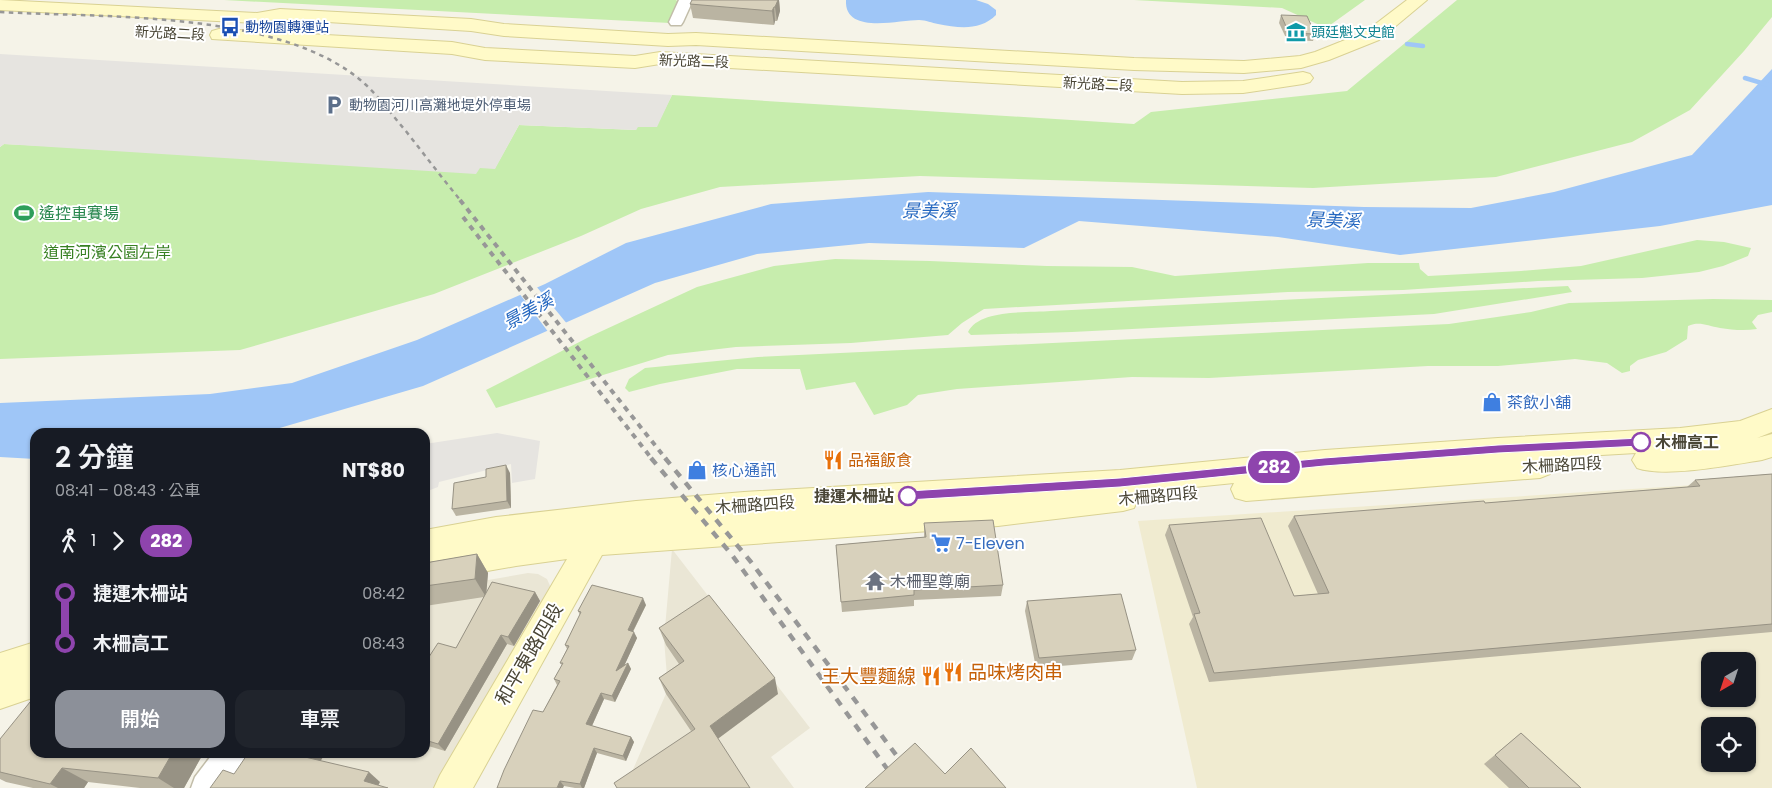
<!DOCTYPE html>
<html lang="zh-TW">
<meta charset="utf-8">
<style>
:root{--surface:#171b24;--page:#20242c;--text:#f1f3f6;--muted:#9ea1a6;--accent:#8c9099}
body{margin:0;font-family:Poppins,"Noto Sans TC",sans-serif;background:var(--page);color:var(--text);height:100vh;display:flex;flex-direction:column;font-size:19px;white-space:nowrap}
*{box-sizing:border-box;margin:0}
p{font-size:16px;color:var(--muted)}
.icon{flex:none;width:28px;height:28px;fill:none;stroke:currentColor;stroke-width:2;stroke-linecap:round;stroke-linejoin:round}
.map{position:relative;flex:1;overflow:hidden}
.panel{position:absolute;left:30px;top:428px;width:400px;height:330px;display:flex;flex-direction:column;background:var(--surface);border-radius:15px;box-shadow:0 1px 4px #0004}
.panel>*{flex:none}
.badge{padding:0 10px;border-radius:16px;font-size:18px;line-height:32px}
.needle{width:32px;rotate:219deg}
.fabs{position:absolute;left:1701px;top:652px;display:grid;gap:10px}
.fabs a{display:grid;place-items:center;width:55px;height:55px;border-radius:10px;background:var(--surface);box-shadow:0 1px 4px #0004;font-size:25px}
.map>.badge{position:absolute;translate:-50% -50%;box-shadow:0 0 0 2px #fff}
.legs{display:flex;align-items:center;gap:8px;height:55px;padding:0 25px;font-size:16px}
.legs p{margin-inline-start:auto}
.overview{display:flex;align-items:center;justify-content:space-between;height:85px;padding:0 25px}
h1{font-size:28px;font-weight:600;line-height:38px}
.button{display:flex;gap:10px;margin-top:auto;padding:10px 25px}
.button a{flex:1;height:58px;border-radius:15px;background:var(--accent);color:#fff;font-size:20px;font-weight:600;line-height:58px;text-align:center}
.button a+a{background:var(--page);color:var(--text)}
ul{padding:0 25px;list-style:none}
li{display:flex;align-items:center;gap:18px;height:50px;font-size:19px}
li i{display:grid;place-items:center;width:8px;height:100%;margin:0 6px;background:currentColor}
li i::after{content:'';width:12px;height:12px;margin:-6px;border:4px solid;border-radius:50%;background:var(--surface)}
li p{margin-inline-start:auto}
li:first-child i{background:linear-gradient(#0000 50%,currentColor 0)}
li:last-child i{background:linear-gradient(currentColor 50%,#0000 0)}
.map>svg:first-child{display:block}
.residential{fill:#eae6d5}
.education{fill:#f0ebd0;fill-rule:evenodd}
.green{fill:#c7edad}
.parking{fill:#e6e4e0}
.water{fill:#9fc6f7}
.pier{fill:#f5f3e8}
.lines{fill:none;stroke-linecap:round;stroke-linejoin:round}
.stream{stroke:#9fc6f7;stroke-width:4.5}
.street-casing{stroke:#c2bda9;stroke-width:3}
.secondary-casing{stroke:#d9d193;stroke-width:2}
.street{fill:#fff;fill-rule:evenodd}
.secondary{fill:#fffac8;fill-rule:evenodd}
.rail-far2{stroke:#979797;stroke-width:2.5;stroke-dasharray:4.5 4.5;stroke-linecap:butt}
.rail-far1{stroke:#979797;stroke-width:4;stroke-dasharray:5.5 5.5;stroke-linecap:butt}
.rail{stroke:#979797;stroke-width:4.5;stroke-dasharray:8 8;stroke-linecap:butt}
.wall{fill:#bab4a2}
.shaded-wall{fill:#979284}
.building{fill:#d8d1bc;stroke:#979284}
.line-1{fill:#8e44ad;stroke:#fff}
.stop-1-dot{fill:#fff;stroke:#8e44ad;stroke-width:2.5}
.labels{text-anchor:middle;dominant-baseline:central;stroke-width:4;stroke-linejoin:round;paint-order:stroke}
.far-transit-label{font-size:14px;fill:#164399;stroke:#fff;text-anchor:start}
.far-culture-label{font-size:14px;fill:#0d838f;stroke:#fff;text-anchor:start}
.far-street-label{font-size:14px;fill:#494535;stroke:#fff}
.far-service-label{font-size:14px;fill:#4e5e75;stroke:#fff;text-anchor:start}
.leisure-label{font-size:16px;fill:#27864d;stroke:#fff;text-anchor:start}
.park-label{font-size:16px;fill:#388123;stroke:#fff}
.shop-label{font-size:16px;fill:#366cbe;stroke:#fff;text-anchor:start}
.stop-label{font-size:16px;font-weight:bold;fill:#494535;stroke:#fff;text-anchor:start}
.food-label{font-size:16px;fill:#c56008;stroke:#fff;text-anchor:start}
.street-label{font-size:16px;fill:#494535;stroke:#fff}
.worship-label{font-size:16px;fill:#5b616d;stroke:#fff;text-anchor:start}
.water-label{font-size:18px;font-style:italic;fill:#2467c0;stroke:#fff}
.near-street-label{font-size:19px;fill:#494535;stroke:#fff}
.near-food-label{font-size:19px;fill:#c56008;stroke:#fff;text-anchor:start}
</style>
<div class="map">
<svg width="1772" height="788" viewBox="0 0 1772 788">
<rect width="100%" height="100%" fill="#f5f3e8"/>
<g class="residential">
<path d="M672,549L810,728L771,757L794,788H625L668,689L664,639Z"/>
<path d="M528,573L538,574L547,579L551,588L439,788H223L250,753L425,752V591Z"/>
</g>
<path class="education" d="M1772,480V788H1197L1138,521ZM1710,661H1748V699H1710ZM1710,726H1748V764H1710Z"/>
<g class="green">
<path d="M224,0H676L680,4L670,23Z"/>
<path d="M1134,0H1365L1326,28L1282,8Z"/>
<path d="M1457,0H1772V17L1744,51L1690,110L1632,142L1496,177L1313,188L920,176L720,187L641,209L581,236L434,294L240,350L0,359V147L4,144L495,168L519,125L636,130L637,127H656L672,95L1134,124L1151,112L1347,91Z"/>
<path d="M1697,240L1724,242L1751,248L1748,256L1723,266L1699,272L1642,278L1538,281L1403,290L1288,292L984,309L962,323L948,335L851,343L736,347L668,355L496,408L486,390L589,337L697,287L774,266L835,259L930,261L1047,266L1132,267L1175,276L1368,263H1419L1420,269L1428,276L1521,271L1581,266Z"/>
<path d="M1568,286L1572,292L1434,314L1072,332L971,335L968,332C979,309 1028,313 1051,311Z"/>
<path d="M1713,299L1772,300V312L1758,315L1752,322L1757,329C1745,331 1732,330 1720,328C1707,326 1700,321 1688,326L1687,339L1666,352L1638,360L1630,366V371L1622,373L1607,363L1575,359L1498,366H1428L1209,378L1132,377L957,389L918,395L907,405L874,415L855,382L806,390L800,369H737L660,384L629,392L625,388L629,379L645,368L758,357L1449,324L1531,312L1569,303Z"/>
</g>
<g class="parking">
<path d="M0,54L345,75L672,95L657,127H638L636,130L519,125L495,169L480,168L476,174L4,144L0,147Z"/>
<path d="M497,433L540,441L535,479L512,483L511,464L439,482L438,487L425,492V444Z"/>
</g>
<g class="water">
<path d="M846,0H976L988,4L996,10V15C980,31 959,28 938,24C932,23 926,20 919,20C898,20 844,35 846,0Z"/>
<path d="M1772,69V205L1660,226L1400,255L1278,237L1079,221L1024,248L869,243L757,254L655,283L423,386L266,432H35V459L0,457V403L210,394L292,383L417,340L545,284L626,243L771,204L928,192L1364,207L1471,208L1554,192L1692,155Z"/>
</g>
<path class="pier" d="M536,286L568,325L549,333L519,293Z"/>
<g class="lines">
<g class="stream">
<path d="M1407,44L1423,46"/>
<path d="M1745,78L1772,86"/>
</g>
<defs>
<g id="street">
<path d="M679,0H693L683,22L681,25H671L669,22Z"/>
<path d="M214,752H248L244,763L225,788H191L195,777Z"/>
</g>
<g id="secondary">
<path d="M0,0L257,13L280,9L471,19L504,24L668,34L696,33L1134,58L1244,61L1300,56L1315,52L1365,32L1407,0H1427L1379,40L1329,60L1301,68L1244,73L1134,70L696,45L668,46L504,36L471,31L280,19L257,23L0,10Z"/>
<path d="M219,29L452,42L485,48L635,56L660,52L1182,82L1243,81L1303,72L1310,74L1313,78L1310,82L1303,84L1243,93L1182,94L660,64L635,68L485,60L452,54L212,39L210,35L212,31Z"/>
<path d="M1772,409V432L1757,438L1772,434V457L1762,460C1730,465 1666,478 1637,468L1632,460L1636,453L1550,458L1555,466L1550,474L1540,478L1246,501L1235,498L1231,489L1234,483L1135,493L1138,499L1134,508L1123,511L998,526L602,555L473,788H434L440,775L567,559L516,566L425,582V530L496,517L636,501L744,492L1120,470L1325,450L1498,438L1680,428L1740,421Z"/>
<path d="M35,642V697L0,709V653Z"/>
</g>
</defs>
<use href="#street" class="street-casing"/>
<use href="#secondary" class="secondary-casing"/>
<use href="#street" class="street"/>
<use href="#secondary" class="secondary"/>
<path class="rail-far2" d="M0,12C106,18 283,10 365,84C380,98 392,115 405,130C424,154 442,178 461,201"/>
<g class="rail-far1">
<path d="M460,200L666,459"/>
<path d="M463,217L652,459"/>
</g>
<g class="rail">
<path d="M651,458L732,555L901,788"/>
<path d="M665,458L751,562L921,788"/>
</g>
</g>
<g class="wall">
<path d="M692,0H779L780,11L777,21H775L774,25L693,18L690,4Z"/>
<path d="M1281,15L1315,34L1313,41L1287,40L1279,23Z"/>
<path d="M510,473L511,508L456,516L452,509Z"/>
<path d="M1772,474V632L1209,682L1189,624L1193,617L1165,535L1169,525L1294,596L1318,594L1288,526L1294,516L1485,503L1687,487L1695,480Z"/>
<path d="M924,523L1003,585L1001,596L914,600V606L842,612L836,545L924,537Z"/>
<path d="M477,554L488,573L486,593L535,592L540,601L514,646L507,644L445,751L425,745V663L456,648L484,597L425,606V563Z"/>
<path d="M1027,601L1136,650L1132,660L1036,668L1025,611Z"/>
<path d="M646,605L633,632L637,638L624,666L628,663L631,669L615,702L604,699L592,726L631,737L634,742L626,761L597,753L584,788H575L564,786L497,788L543,712L557,685L554,679L562,665L560,663L567,649L565,645L580,615L578,611Z"/>
<path d="M659,628L778,694L691,731L666,694L659,678L679,664L666,645Z"/>
<path d="M1521,733L1581,788H1509L1484,764Z"/>
<path d="M0,739L204,752L184,788H140L88,782L84,788H33L6,782L0,779Z"/>
</g>
<g class="shaded-wall">
<path d="M778,0H779L780,11L777,21L775,7Z"/>
<path d="M774,7L775,21L774,25L772,11Z"/>
<path d="M506,465L510,473L511,508L507,501Z"/>
<path d="M477,554L488,573L486,597L475,579Z"/>
<path d="M535,592L540,601L514,646L508,637Z"/>
<path d="M643,598L646,605L630,637L628,630Z"/>
<path d="M634,632L637,638L619,677L616,671Z"/>
<path d="M501,635L507,644L445,751L438,744Z"/>
<path d="M628,663L631,669L615,702L612,696Z"/>
<path d="M775,678L778,694L715,741L710,726Z"/>
<path d="M601,693L604,699L590,730L586,724Z"/>
<path d="M631,737L634,742L626,761L623,756Z"/>
<path d="M594,748L597,753L584,788H582L580,784Z"/>
<path d="M173,752H204L184,788H174L158,778Z"/>
<path d="M307,752H326L317,767L305,757Z"/>
<path d="M62,768L88,782L84,788H58L50,784Z"/>
<path d="M369,772L380,782L377,788L364,781Z"/>
<path d="M560,781L564,786L563,788H557Z"/>
</g>
<g class="building">
<path d="M692,0H778L775,7H774L772,11L690,4Z"/>
<path d="M1281,15L1307,16L1315,34L1289,33Z"/>
<path d="M506,465L507,501L452,509L454,483L486,477V469Z"/>
<path d="M1772,474V624L1214,673L1194,614L1200,613L1169,525L1261,518L1294,596L1329,593L1294,516L1484,501L1485,503L1700,486L1695,480Z"/>
<path d="M993,520L1003,585L914,590V595L841,602L836,545L926,537L924,523Z"/>
<path d="M477,554L475,579L425,586V563Z"/>
<path d="M492,582L535,592L508,637L501,635L438,744L425,740V663L438,643L456,648Z"/>
<path d="M592,585L643,598L628,630L634,632L616,671L628,663L612,696L601,693L586,724L631,737L623,756L594,748L580,784L560,781L557,788H497L504,770L533,710L543,712L560,681L554,679L563,663H560L569,646L565,645L581,612L578,611Z"/>
<path d="M1121,594L1136,650L1039,658L1027,601Z"/>
<path d="M709,595L775,678L710,726L750,788H617L614,783L695,729L659,678L684,661L659,628Z"/>
<path d="M30,702L35,703V752H173L158,778L62,768L50,784L0,772V739Z"/>
<path d="M1521,733L1581,788H1529L1495,755Z"/>
<path d="M915,743L945,774L971,748L1006,788H865Z"/>
<path d="M249,752H307L305,757L369,772L364,781L388,788H210L223,770L234,774Z"/>
</g>
<path class="line-1" d="M1641,438L1646,442L1641,446L1498,453L1324,466L1120,487L908,500L903,496L908,491L1120,478L1324,458L1498,445Z"/>
<defs>
<symbol id="bus-bare" viewBox="-9 -9 18 18"><path d="M-5-6H5V4H4V6H2V4H-2V6H-4V4H-5ZM-3.5-4V0h7V-4ZM-3.5 1.2v1.5H-2V1.2ZM2 1.2v1.5H3.5V1.2Z" fill="#1a4fb4" stroke="#fff" stroke-width="2.5" paint-order="stroke"/></symbol>
<symbol id="museum-bare" viewBox="-9 -9 18 18"><path d="M0-6L6-3V-2H-6V-3ZM-5-1h2V3h-2ZM-1-1h2V3h-2ZM3-1h2V3H3ZM-6 4H6V6H-6Z" fill="#0f9aa8" stroke="#fff" stroke-width="2.5" paint-order="stroke"/></symbol>
<symbol id="parking-bare" viewBox="-9 -9 18 18"><path d="M-3.5-5.5H1a3.5 3.5 0 0 1 0 7H-1V5.5H-3.5ZM-1-3.4V-.6H.8a1.4 1.4 0 0 0 0-2.8Z" fill="#5c6f8a" stroke="#fff" stroke-width="2.5" paint-order="stroke"/></symbol>
<symbol id="stadium-bare" viewBox="-9 -9 18 18"><path d="M0-5a6.5 5 0 1 0 0 10a6.5 5 0 1 0 0-10ZM-3.5-1.8h7v3.6h-7Z" fill="#2e9e5b" stroke="#fff" stroke-width="2.5" paint-order="stroke"/></symbol>
<symbol id="shop-bare" viewBox="-9 -9 18 18"><path d="M-5-2.5h2.3a2.7 3.5 0 0 1 5.4 0H5L5.5 6h-11ZM-1.5-2.5h3a1.5 2.3 0 0 0-3 0Z" fill="#3f7fe0" stroke="#fff" stroke-width="2.5" paint-order="stroke"/></symbol>
<symbol id="restaurant-bare" viewBox="-9 -9 18 18"><path d="M-5-6h1v4h1v-4h1v4h1v-4h1v5L-1.5 .5V6h-2V.5L-5-1ZM5-6V6H3V1.5H1.5Q1.5-4 5-6Z" fill="#e8710a" stroke="#fff" stroke-width="2.5" paint-order="stroke"/></symbol>
<symbol id="supermarket-bare" viewBox="-9 -9 18 18"><path d="M-6-5.5h2.5l.6 2H6L4.5 2H-2.5L-4.4-4H-6ZM-1.5 3.2a1.3 1.3 0 1 0 .1 0ZM3 3.2a1.3 1.3 0 1 0 .1 0Z" fill="#3f7fe0" stroke="#fff" stroke-width="2.5" paint-order="stroke"/></symbol>
<symbol id="temple-bare" viewBox="-9 -9 18 18"><path d="M0-6L5-2H3V0L6.5 2.5H4V6H1.5V3h-3V6H-4V2.5H-6.5L-3 0V-2H-5Z" fill="#6b7280" stroke="#fff" stroke-width="2.5" paint-order="stroke"/></symbol>
</defs>
<g fill-rule="evenodd">
<use href="#bus-bare" x="216" y="13" width="28" height="28"/>
<use href="#museum-bare" x="1282" y="18" width="28" height="28"/>
<use href="#parking-bare" x="320" y="91" width="28" height="28"/>
<use href="#stadium-bare" x="10" y="199" width="28" height="28"/>
<use href="#shop-bare" x="1478" y="388" width="28" height="28"/>
<use href="#restaurant-bare" x="819" y="446" width="28" height="28"/>
<use href="#shop-bare" x="683" y="456" width="28" height="28"/>
<use href="#supermarket-bare" x="927" y="529" width="28" height="28"/>
<use href="#temple-bare" x="861" y="567" width="28" height="28"/>
<use href="#restaurant-bare" x="939" y="658" width="28" height="28"/>
<use href="#restaurant-bare" x="917" y="662" width="28" height="28"/>
</g>
<g class="stop-1-dot">
<circle cx="1641" cy="442" r="9"/>
<circle cx="908" cy="496" r="9"/>
</g>
<g class="labels">
<g class="far-transit-label">
<text x="245" y="27">動物園轉運站</text>
</g>
<g class="far-culture-label">
<text x="1311" y="32">頭廷魁文史館</text>
</g>
<g class="far-street-label">
<text transform="translate(170 33) rotate(3)">新光路二段</text>
<text transform="translate(694 61) rotate(2)">新光路二段</text>
<text transform="translate(1098 84) rotate(3)">新光路二段</text>
</g>
<g class="far-service-label">
<text x="349" y="105">動物園河川高灘地堤外停車場</text>
</g>
<g class="leisure-label">
<text x="39" y="213">遙控車賽場</text>
</g>
<g class="park-label">
<text x="107" y="252">道南河濱公園左岸</text>
</g>
<g class="shop-label">
<text x="1507" y="402">茶飲小舖</text>
<text x="712" y="470">核心通訊</text>
<text x="956" y="543">7-Eleven</text>
</g>
<g class="stop-label">
<text x="1655" y="442">木柵高工</text>
<text x="894" y="496" text-anchor="end">捷運木柵站</text>
</g>
<g class="food-label">
<text x="848" y="460">品福飯食</text>
</g>
<g class="street-label">
<text transform="translate(1562 465) rotate(-3)">木柵路四段</text>
<text transform="translate(1158 496) rotate(-5)">木柵路四段</text>
<text transform="translate(755 505) rotate(-4)">木柵路四段</text>
</g>
<g class="worship-label">
<text x="890" y="581">木柵聖尊廟</text>
</g>
<g class="water-label">
<text x="929" y="210">景美溪</text>
<text transform="translate(1333 220) rotate(2)">景美溪</text>
<text transform="translate(528 311) rotate(-29)">景美溪</text>
</g>
<g class="near-street-label">
<text transform="translate(529 654) rotate(-60)">和平東路四段</text>
</g>
<g class="near-food-label">
<text x="968" y="672">品味烤肉串</text>
<text x="916" y="676" text-anchor="end">王大豐麵線</text>
</g>
</g>
</svg>
<div class="fabs">
<a><svg class="needle" viewBox="-14 -14 28 28"><path d="M0-13l5 13h-10z" fill="#e53935"/><path d="M0 13l5-13h-10z" fill="#9ea1a6"/></svg></a>
<a><svg class="icon" aria-label="locate" viewBox="0 0 24 24"><circle cx="12" cy="12" r="6"/><path d="M12 2v4M12 18v4M2 12h4M18 12h4"/></svg></a>
</div>
<b class="badge" style="left:1274px;top:467px;background:#8e44ad;color:#fff">282</b>
<section class="panel">
<div class="overview"><div><h1>2 分鐘</h1><p>08:41 – 08:43 · 公車</p></div><b>NT$80</b></div>
<div class="legs"><svg class="icon" aria-label="walk" viewBox="0 0 24 24"><circle cx="13" cy="4" r="2"/><path d="M13 8l-2 6 4 7M11 14l-3 7M7 12l3-4h3l4 4"/></svg>1<svg class="icon" aria-label="forward" viewBox="0 0 24 24"><path d="M9 5l7 7-7 7"/></svg><b class="badge" style="background:#8e44ad;color:#fff">282</b></div>
<ul>
<li><i style="color:#8e44ad"></i><b>捷運木柵站</b><p>08:42</p></li>
<li><i style="color:#8e44ad"></i><b>木柵高工</b><p>08:43</p></li>
</ul>
<div class="button"><a>開始</a><a>車票</a></div>
</section>
</div>
